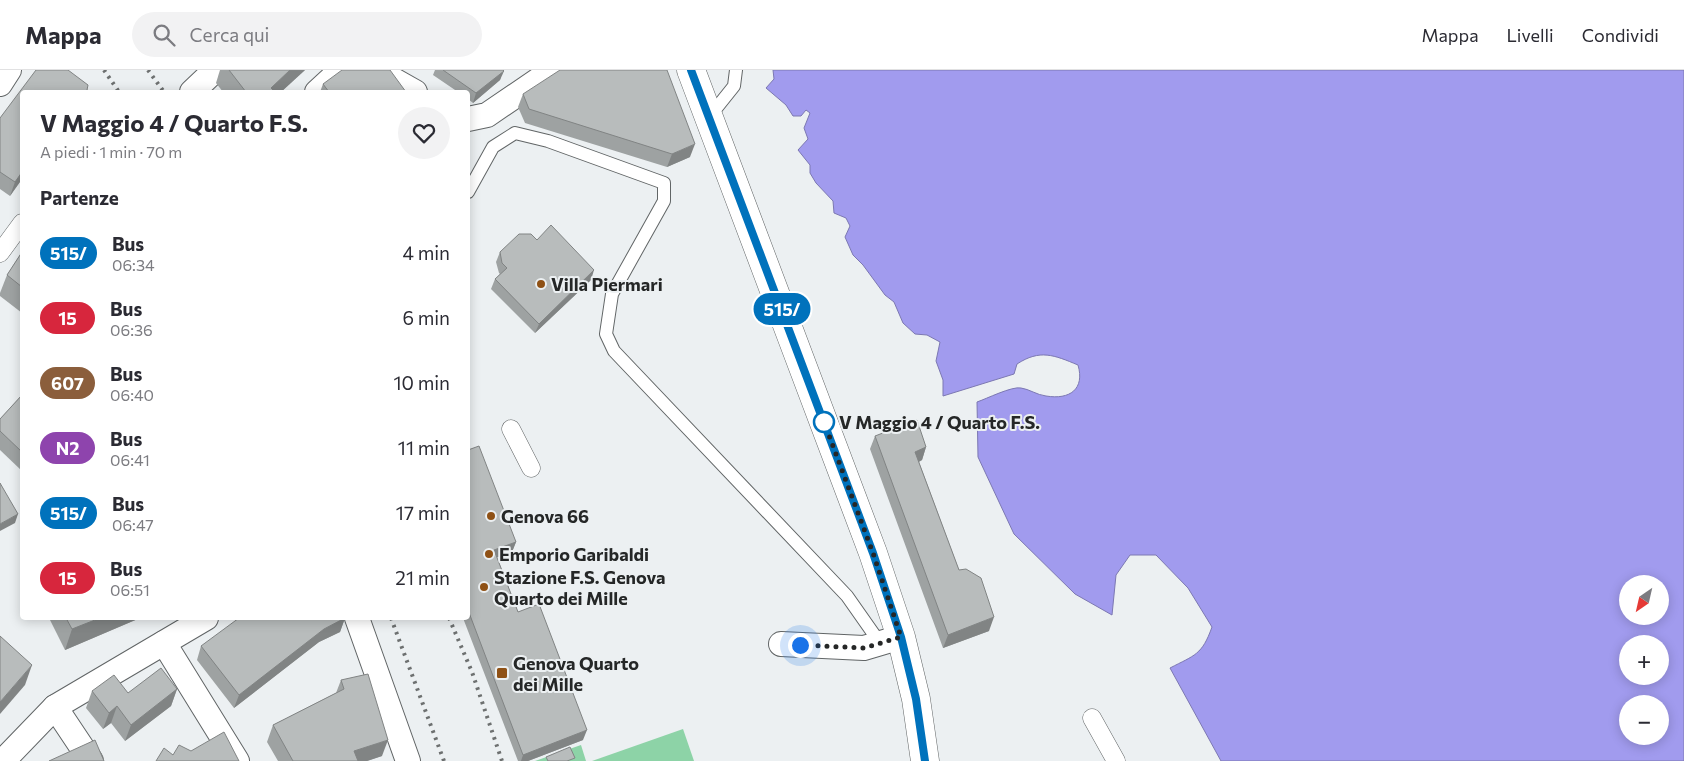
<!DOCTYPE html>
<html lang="it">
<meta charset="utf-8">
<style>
:root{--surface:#fff;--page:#f2f2f3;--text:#2b2b33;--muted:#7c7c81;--line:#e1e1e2}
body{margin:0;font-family:Commissioner,sans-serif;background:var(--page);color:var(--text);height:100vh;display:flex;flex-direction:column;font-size:19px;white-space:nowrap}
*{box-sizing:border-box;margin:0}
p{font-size:16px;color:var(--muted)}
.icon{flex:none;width:28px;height:28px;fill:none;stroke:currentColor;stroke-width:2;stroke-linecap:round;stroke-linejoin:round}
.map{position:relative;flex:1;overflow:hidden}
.sheet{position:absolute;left:20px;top:20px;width:450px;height:530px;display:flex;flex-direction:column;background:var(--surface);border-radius:5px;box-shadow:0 2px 12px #0003}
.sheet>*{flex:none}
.badge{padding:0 10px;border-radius:16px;font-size:18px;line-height:32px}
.needle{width:32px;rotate:214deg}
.fabs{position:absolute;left:1619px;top:505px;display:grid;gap:10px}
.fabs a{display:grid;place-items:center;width:50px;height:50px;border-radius:50%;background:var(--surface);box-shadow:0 2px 12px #0003;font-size:25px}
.you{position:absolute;width:25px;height:25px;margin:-12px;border:4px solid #fff;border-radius:50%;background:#1a73e8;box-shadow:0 0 0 8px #1a73e833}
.map>.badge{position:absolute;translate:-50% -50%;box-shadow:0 0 0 2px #fff}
h2{padding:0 20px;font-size:19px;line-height:45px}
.round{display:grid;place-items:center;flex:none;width:52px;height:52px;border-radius:26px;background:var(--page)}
.headline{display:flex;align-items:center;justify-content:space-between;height:85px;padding:0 20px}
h1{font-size:24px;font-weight:700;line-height:38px}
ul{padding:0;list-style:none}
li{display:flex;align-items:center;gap:15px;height:65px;padding:0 20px}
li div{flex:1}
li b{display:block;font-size:19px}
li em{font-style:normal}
li .badge{min-width:55px;font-weight:700;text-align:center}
header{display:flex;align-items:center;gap:30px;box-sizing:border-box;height:70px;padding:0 25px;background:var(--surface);border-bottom:1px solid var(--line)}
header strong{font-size:24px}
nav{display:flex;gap:28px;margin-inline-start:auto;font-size:18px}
.search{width:350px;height:45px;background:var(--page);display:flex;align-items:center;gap:12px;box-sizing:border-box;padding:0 18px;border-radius:28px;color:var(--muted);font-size:19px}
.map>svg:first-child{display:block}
.green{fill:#8dd3a7}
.water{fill:#a19bee;stroke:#7c78b2;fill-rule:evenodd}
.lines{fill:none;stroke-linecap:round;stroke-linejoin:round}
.service-casing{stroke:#616566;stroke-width:14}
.pedestrian-casing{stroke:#616566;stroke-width:19}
.minor-casing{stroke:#616566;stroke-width:26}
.primary-casing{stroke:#616566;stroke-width:29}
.service{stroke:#fff;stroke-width:12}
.pedestrian{stroke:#fff;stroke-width:18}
.minor{stroke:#fff;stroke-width:24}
.primary{stroke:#fff;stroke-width:28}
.rail{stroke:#6d7070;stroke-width:4;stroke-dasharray:2.5 5;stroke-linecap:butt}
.wall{fill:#9ea2a2}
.shaded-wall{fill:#818484}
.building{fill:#b8bcbc;stroke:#818484}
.line-casing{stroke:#fff;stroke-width:11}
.line{stroke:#0072bc;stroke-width:8}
.walk{stroke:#252727;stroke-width:5;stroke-dasharray:0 9}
.poi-dot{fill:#8f5115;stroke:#ecf0f2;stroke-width:2}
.stop-dot{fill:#fff;stroke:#0072bc;stroke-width:2.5}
.labels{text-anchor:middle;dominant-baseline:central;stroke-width:4;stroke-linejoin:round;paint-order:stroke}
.poi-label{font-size:18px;font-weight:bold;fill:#252727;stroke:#ecf0f2;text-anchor:start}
.stop-label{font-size:18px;font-weight:bold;fill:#252727;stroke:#ecf0f2;text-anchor:start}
</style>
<header>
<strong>Mappa</strong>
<div class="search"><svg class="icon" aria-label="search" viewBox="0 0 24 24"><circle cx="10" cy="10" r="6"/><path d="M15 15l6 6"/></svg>Cerca qui</div>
<nav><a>Mappa</a><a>Livelli</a><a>Condividi</a></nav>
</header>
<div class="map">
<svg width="1684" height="691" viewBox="0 0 1684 691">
<rect width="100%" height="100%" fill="#ecf0f2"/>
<g class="green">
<path d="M683,659L694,691H592Z"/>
<path d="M581,675L586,691H535Z"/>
</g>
<path class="water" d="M773,0H1684V691H1221L1170,598C1195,585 1202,585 1212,557L1188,518L1156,485H1130L1116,505L1112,545L1075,524L1014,464L978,387L977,332C986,329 1012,316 1021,318C1029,319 1037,325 1046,326C1070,330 1085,319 1078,295C1054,285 1040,279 1017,294L1014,304L943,326V310L936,291L940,272L927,265L915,264L903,253L894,232L885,225L863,195L853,185L845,167L850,156L846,148L834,143L833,131L816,113L810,103V95L798,80L808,69L804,58L810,43L806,40L801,46H793L786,35L766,18L774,9ZM1628,514H1660V546H1628ZM1628,574H1660V606H1628ZM1628,634H1660V666H1628Z"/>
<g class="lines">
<defs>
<g id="service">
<path d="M710,46L734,16L736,0"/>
<path d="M468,122L493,77L515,63L548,71L664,113V131L612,224L606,264L614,281L847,526L880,573"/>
</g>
<g id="pedestrian">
<path d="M0,183L22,153"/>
<path d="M511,359L531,398"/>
<path d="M1092,648L1116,691"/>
</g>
<g id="minor">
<path d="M376,0L415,22"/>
<path d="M0,14L9,0"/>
<path d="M192,22L215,0"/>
<path d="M317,22L341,0"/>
<path d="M468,49L487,45L553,0"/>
<path d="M357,548L408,691"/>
<path d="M164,573L237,691"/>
<path d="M781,574L864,578L901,567"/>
<path d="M55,637L91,691"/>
<path d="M3,691L55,637L206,548"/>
</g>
<path id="primary" d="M691,0L873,483L901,567L916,629L925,691"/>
</defs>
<use href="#service" class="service-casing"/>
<use href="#pedestrian" class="pedestrian-casing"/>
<use href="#minor" class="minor-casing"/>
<use href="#primary" class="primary-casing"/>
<use href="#service" class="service"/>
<use href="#pedestrian" class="pedestrian"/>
<use href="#minor" class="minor"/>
<use href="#primary" class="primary"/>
<g class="rail">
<path d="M104,0L119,22"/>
<path d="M148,0L164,22"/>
<path d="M391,548L444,691"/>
<path d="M449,548L472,602L502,691"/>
</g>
</g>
<g class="wall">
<path d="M220,0H305L281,22H223L216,13Z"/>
<path d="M435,0H503L500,10L473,33L468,29V22H458L433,5Z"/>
<path d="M323,14L406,22H320Z"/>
<path d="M22,22V109L10,126L0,119V48Z"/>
<path d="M523,24L690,87L667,97L525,53L518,37Z"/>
<path d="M537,170L591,210L535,263L491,219L495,209L500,204L499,203L496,192L500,182Z"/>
<path d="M22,182V243L0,226V223L7,205Z"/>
<path d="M22,325V401L0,380V349Z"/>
<path d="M875,366L926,377L922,390L919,392L959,500L989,561L943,578L870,379Z"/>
<path d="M468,380L516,472L512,482L497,487L518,542L583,670L528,691H518L463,548H468Z"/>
<path d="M49,548H140L65,580Z"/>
<path d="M345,548L340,562L319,572L234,638L197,590L201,576Z"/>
<path d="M341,610L382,686L367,691H278L267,672L273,655L336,623Z"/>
<path d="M177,619L171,636L125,671L111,653L103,659L86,638L92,621L128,623Z"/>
</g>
<g class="shaded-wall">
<path d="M290,0H305L281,22H269L271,18Z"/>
<path d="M504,1L500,10L473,33L476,23Z"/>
<path d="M695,74L690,87L667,97L672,84Z"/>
<path d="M22,102V109L10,126L15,112Z"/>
<path d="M594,200L591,210L535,263L539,254Z"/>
<path d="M926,377L922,390L910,396L915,382Z"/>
<path d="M18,444L15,453L0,461V454Z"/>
<path d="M516,472L512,482L490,490L494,480Z"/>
<path d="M994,547L989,561L943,578L948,565Z"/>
<path d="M100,548H140L65,580L72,559Z"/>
<path d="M345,548L340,562L319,572L234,638L239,625L324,559Z"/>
<path d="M32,595L25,615L0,644V632Z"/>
<path d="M177,619L171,636L125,671L131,655Z"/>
<path d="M117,636L111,653L103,659L109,643Z"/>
<path d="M587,660L583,670L528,691H521L523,685Z"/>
<path d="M388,670L382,686L367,691H350L354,681Z"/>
</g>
<g class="building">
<path d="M36,0H68L88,15L87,20L90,22H22V102L15,112L0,102V48Z"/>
<path d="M229,0H290L271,18L275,22H246Z"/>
<path d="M342,0H390L406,22H329L323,14Z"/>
<path d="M443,0H503L504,1L476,23Z"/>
<path d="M560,0H667L695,74L672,84L529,39L523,24Z"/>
<path d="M551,155L594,200L539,254L495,209L507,198L502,193L500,182L519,164H531L537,170Z"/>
<path d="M22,182V217L7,205Z"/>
<path d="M22,325V382L0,361V349Z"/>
<path d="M917,350L926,377L915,382L959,500L966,499L981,508L994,547L948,565L875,366Z"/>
<path d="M479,376L516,472L494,480L518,542L539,534L587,660L523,685L468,540V380Z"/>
<path d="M0,413L18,444L0,454Z"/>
<path d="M66,548H100L72,559Z"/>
<path d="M239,548H345L324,559L239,625L201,576Z"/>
<path d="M0,566L32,595L0,632Z"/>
<path d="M161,598L177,619L131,655L117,636L109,643L92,621L114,605L128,623Z"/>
<path d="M368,604L388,670L354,681L358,691H293L273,655L344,619L341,610Z"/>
<path d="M224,662L239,691H156L164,678L173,685L179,675L191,681Z"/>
<path d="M95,670L104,691H49Z"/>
<path d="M570,677L575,688L567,691H548L546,687Z"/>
</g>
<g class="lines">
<defs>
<path id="line" d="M691,0L873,483L901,567L916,629L925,691"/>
</defs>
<use href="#line" class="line-casing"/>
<use href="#line" class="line"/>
<path class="walk" d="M800,575L864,578L901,567L873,483L824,352"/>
</g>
<g class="poi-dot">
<circle cx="541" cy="214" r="5"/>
<circle cx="491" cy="446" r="5"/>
<circle cx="489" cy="484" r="5"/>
<circle cx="484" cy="517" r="5"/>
<rect x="496" y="597" width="12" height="12" rx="2.5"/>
</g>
<circle class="stop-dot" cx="824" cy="352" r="10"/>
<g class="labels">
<g class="poi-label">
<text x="551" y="214">Villa Piermari</text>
<text x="501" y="446">Genova 66</text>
<text x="499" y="484">Emporio Garibaldi</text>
<text x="494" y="507">Stazione F.S. Genova<tspan x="494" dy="21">Quarto dei Mille</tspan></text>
<text x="513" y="593">Genova Quarto<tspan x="513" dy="21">dei Mille</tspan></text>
</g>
<g class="stop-label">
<text x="839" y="352">V Maggio 4 / Quarto F.S.</text>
</g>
</g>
</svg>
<div class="fabs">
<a><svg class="needle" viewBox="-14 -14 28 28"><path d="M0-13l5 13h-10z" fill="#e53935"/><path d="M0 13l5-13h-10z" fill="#7c7c81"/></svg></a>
<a>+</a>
<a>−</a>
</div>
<div class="you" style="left:800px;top:575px"></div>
<b class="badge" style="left:782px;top:239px;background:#0072bc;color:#fff">515/</b>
<section class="sheet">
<div class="headline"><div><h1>V Maggio 4 / Quarto F.S.</h1><p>A piedi · 1 min · 70 m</p></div><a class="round"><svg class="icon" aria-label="heart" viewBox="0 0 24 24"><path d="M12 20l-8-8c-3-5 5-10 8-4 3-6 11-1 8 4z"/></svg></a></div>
<h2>Partenze</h2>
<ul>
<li><span class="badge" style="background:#0072bc;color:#fff">515/</span><div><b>Bus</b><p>06:34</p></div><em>4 min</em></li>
<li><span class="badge" style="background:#d7263d;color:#fff">15</span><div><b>Bus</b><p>06:36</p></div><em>6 min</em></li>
<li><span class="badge" style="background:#8b5e3c;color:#fff">607</span><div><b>Bus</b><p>06:40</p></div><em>10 min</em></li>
<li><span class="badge" style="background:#8e44ad;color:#fff">N2</span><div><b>Bus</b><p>06:41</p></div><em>11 min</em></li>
<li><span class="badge" style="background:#0072bc;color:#fff">515/</span><div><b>Bus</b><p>06:47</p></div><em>17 min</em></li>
<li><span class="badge" style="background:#d7263d;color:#fff">15</span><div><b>Bus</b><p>06:51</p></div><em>21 min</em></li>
</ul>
</section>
</div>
